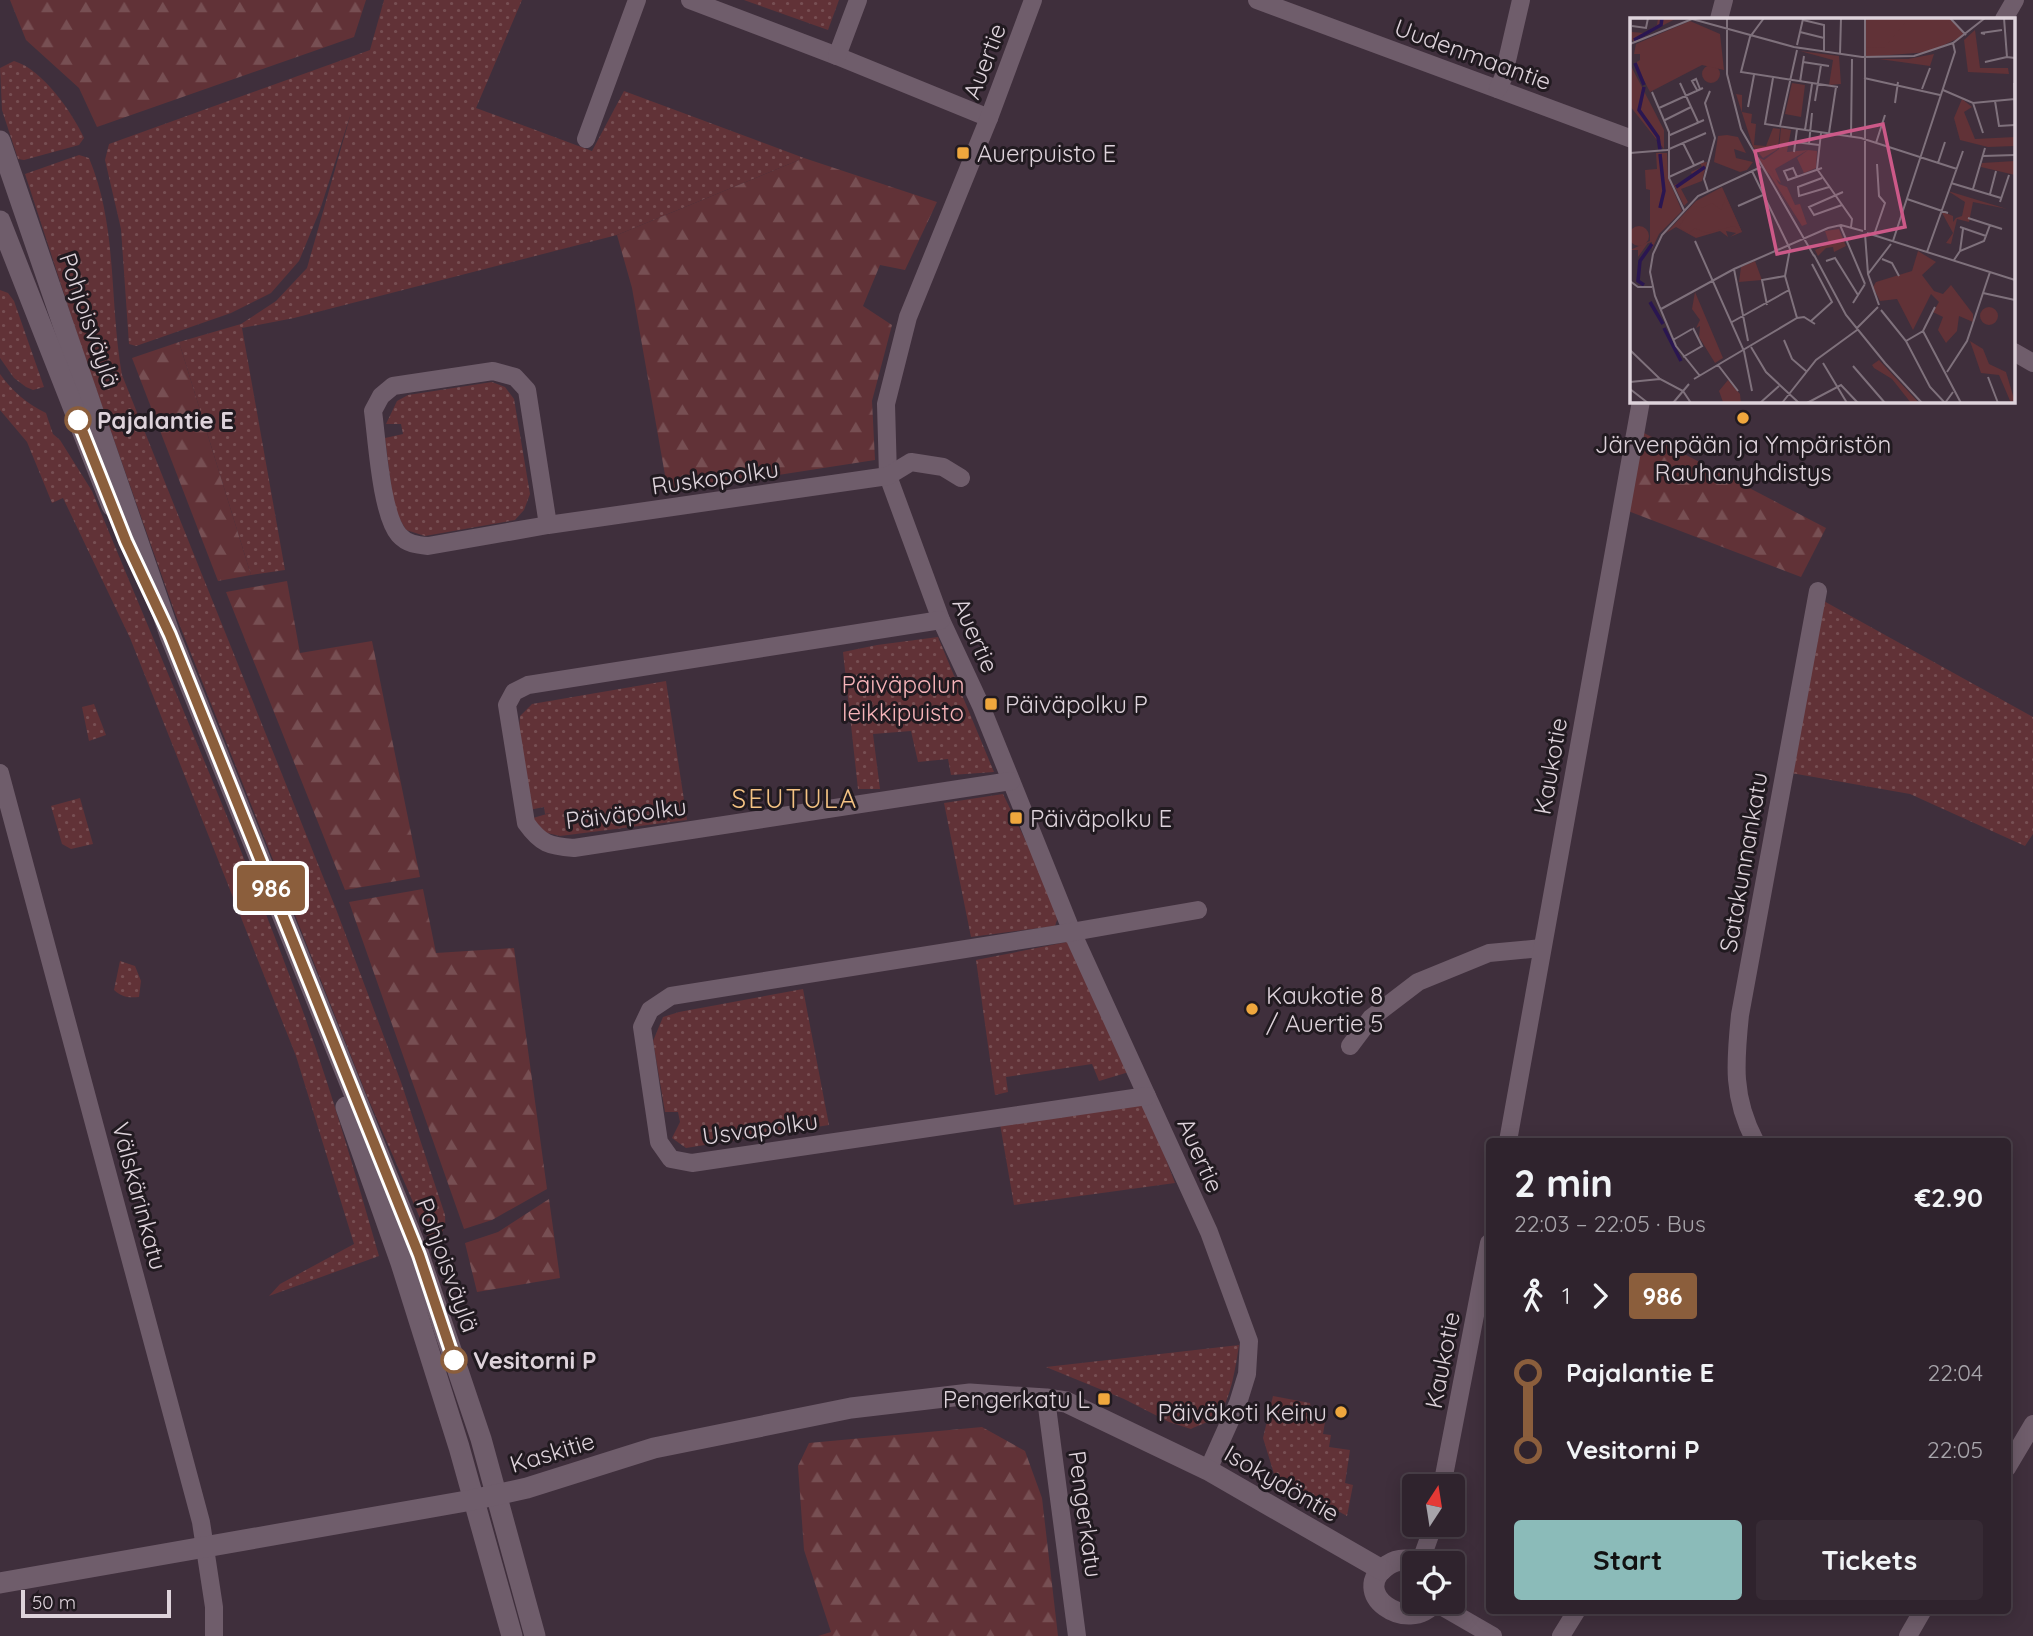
<!DOCTYPE html>
<meta charset="utf-8">
<style>
:root{--surface:#2f232d;--page:#372b35;--text:#f1f3f6;--muted:#a7a4aa;--line:#4a4049;--accent:#8bbbb9}
body{margin:0;font-family:Quicksand,sans-serif;background:var(--page);color:var(--text);height:100vh;display:flex;flex-direction:column;font-size:26px;white-space:nowrap}
*{box-sizing:border-box;margin:0}
p{font-size:23px;color:var(--muted)}
.icon{flex:none;width:38px;height:38px;fill:none;stroke:currentColor;stroke-width:2;stroke-linecap:round;stroke-linejoin:round}
.map{position:relative;flex:1;overflow:hidden}
.sheet{position:absolute;left:1486px;top:1138px;width:525px;height:476px;display:flex;flex-direction:column;background:var(--surface);border-radius:7px;box-shadow:0 4px 18px #0003,0 0 0 2px var(--line)}
.sheet>*{flex:none}
.badge{padding:0 14px;border-radius:5px;font-size:24px;line-height:46px}
.needle{width:46px;rotate:12deg}
.fabs{position:absolute;left:1402px;top:1474px;display:grid;gap:14px}
.fabs a{display:grid;place-items:center;width:63px;height:63px;border-radius:7px;background:var(--surface);box-shadow:0 4px 18px #0003,0 0 0 2px var(--line);font-size:35px}
.scale{position:absolute;left:21px;bottom:18px;width:150px;box-sizing:border-box;padding-left:7px;border:4px solid #ded3db;border-top:0;font-size:19px;line-height:24px;white-space:nowrap;color:#ded3db;-webkit-text-stroke:5px #211a20;paint-order:stroke}
.map>.badge{position:absolute;translate:-50% -50%;box-shadow:0 0 0 4px #fff}
.legs{display:flex;align-items:center;gap:10px;height:77px;padding:0 28px;font-size:23px}
.legs p{margin-inline-start:auto}
.overview{display:flex;align-items:center;justify-content:space-between;height:119px;padding:0 28px}
h1{font-size:38px;font-weight:700;line-height:52px}
.cta{display:flex;gap:14px;margin-top:auto;padding:14px 28px}
.cta a{flex:1;height:80px;border-radius:7px;background:var(--accent);color:#111;font-size:28px;font-weight:700;line-height:80px;text-align:center}
.cta a+a{background:var(--page);color:var(--text)}
ul{padding:0 28px;list-style:none}
li{display:flex;align-items:center;gap:24px;height:77px;font-size:26px}
li i{display:grid;place-items:center;width:10px;height:100%;margin:0 9px;background:currentColor}
li i::after{content:'';width:18px;height:18px;margin:-9px;border:5px solid;border-radius:50%;background:var(--surface)}
li p{margin-inline-start:auto}
li:first-child i{background:linear-gradient(#0000 50%,currentColor 0)}
li:last-child i{background:linear-gradient(currentColor 50%,#0000 0)}
.map>svg:first-child{display:block}
.grass{fill:url(#grass-dots)}
.forest{fill:url(#forest-firs)}
.lines{fill:none;stroke-linecap:round;stroke-linejoin:round}
.street{stroke:#6f5d6b;stroke-width:18}
.secondary{stroke:#6f5d6b;stroke-width:21}
.line-1-casing{stroke:#fff;stroke-width:16}
.line-1{stroke:#8b5e3c;stroke-width:10}
.poi-dot{fill:#efa73d;stroke:#211a20;stroke-width:2.5}
.stop-1-dot{fill:#fff;stroke:#8b5e3c;stroke-width:3.5}
.labels{text-anchor:middle;dominant-baseline:central;stroke-width:6;stroke-linejoin:round;paint-order:stroke}
.street-label{font-size:24px;fill:#ded3db;stroke:#211a20}
.poi-label{font-size:24px;fill:#ded3db;stroke:#211a20;text-anchor:start}
.stop-label{font-size:24px;font-weight:bold;fill:#ded3db;stroke:#211a20;text-anchor:start}
.park-label{font-size:24px;fill:#f6b3b8;stroke:#211a20}
.neighbourhood-label{font-size:26px;letter-spacing:2px;fill:#f5c383;stroke:#211a20}
.inset-river{fill:none;stroke:#2a1651;stroke-width:3.5}
.inset-road{fill:none;stroke:#7f717c;stroke-width:2}
.view{fill:#cc5988;fill-opacity:0.15;stroke:#cc5988;stroke-width:3.5}
.inset-edge{fill:none;stroke:#ded3db;stroke-width:3.5}
</style>
<div class="map">
<svg width="2033" height="1636" viewBox="0 0 2033 1636">
<defs>
<pattern id="grass-dots" width="8" height="8" patternUnits="userSpaceOnUse" patternTransform="scale(1.75)"><rect width="8" height="8" fill="#613237"/><path d="M2 2h.1M6 6h.1" fill="none" stroke="#774f53" stroke-width="1.8" stroke-linecap="round"/></pattern>
<pattern id="forest-firs" width="22" height="20" patternUnits="userSpaceOnUse" patternTransform="scale(1.75)"><rect width="22" height="20" fill="#613237"/><path d="M5 1l3.5 6h-7zM16 11l3.5 6h-7z" fill="#774f53"/></pattern>
</defs>
<rect width="100%" height="100%" fill="#3f2f3c"/>
<g class="grass">
<path d="M384,0H522L476,108L592,151L624,91L804,158L617,235L294,318L242,328L285,570L251,575L179,342L241,324L276,301L307,268L351,113L320,210L299,261L271,293L231,313L136,346L129,344L121,229L105,160L109,144L370,50Z"/>
<path d="M744,0H839L828,30Z"/>
<path d="M14,61C42,69 72,112 84,138L79,145L24,160L18,159L2,110L0,68Z"/>
<path d="M79,155L89,158C118,227 109,302 122,375L336,909L401,1082L445,1215C446,1230 444,1234 429,1239L367,1096L176,616L83,352L25,174Z"/>
<path d="M0,290L8,293L14,301L44,387L33,390L26,387L14,378L0,358Z"/>
<path d="M0,374C13,392 26,403 46,413L53,434L60,440L92,491C164,666 240,840 305,1017C333,1096 356,1176 379,1256L269,1296L280,1284L354,1244L296,1056L130,638L63,498L52,503L27,442L0,410Z"/>
<path d="M492,382L505,387L514,399L530,494L524,510L515,520L425,536L406,530L394,509L385,438L403,434L401,424H386L397,401L408,395Z"/>
<path d="M1822,600L2033,717V834L2025,846L1910,794L1791,773Z"/>
<path d="M938,637L994,772L951,775L948,759L918,762L911,731L873,734L880,789H858L843,652L877,645Z"/>
<path d="M666,681L687,820L560,836L543,832L533,818L550,813L545,814L544,807L529,810L519,733L520,716L532,704Z"/>
<path d="M94,704L106,735L89,741L82,707Z"/>
<path d="M1003,794L1060,911L1055,926L971,937L944,803Z"/>
<path d="M80,798L93,844L71,849L62,844L51,806Z"/>
<path d="M1072,941L1129,1072L1099,1081L1092,1064L1006,1077L1008,1092L995,1095L976,960Z"/>
<path d="M120,961L135,966L141,981L139,997C128,998 122,997 114,990Z"/>
<path d="M803,989L829,1125L686,1148L672,1138L680,1122L678,1112H665L653,1041L663,1017L679,1012Z"/>
<path d="M1144,1101L1175,1183L1014,1205L1000,1124Z"/>
<path d="M1239,1345C1236,1364 1231,1402 1217,1416C1211,1422 1198,1425 1191,1429L1169,1422L1124,1399L1046,1367Z"/>
<path d="M1273,1396L1310,1403L1312,1414L1326,1416L1323,1434L1331,1435L1329,1447L1350,1450L1345,1483L1353,1485L1347,1516L1275,1477L1263,1438Z"/>
</g>
<g class="forest">
<path d="M10,0H366L354,37L97,127L79,88L26,40Z"/>
<path d="M804,158L937,202L905,270L880,265L863,306L892,325L872,401L875,460L668,492L632,288L617,235Z"/>
<path d="M179,342L251,575L218,581L132,358Z"/>
<path d="M1644,433L1826,528L1801,577L1628,511Z"/>
<path d="M287,581L300,653L372,641L420,877L345,890L226,592Z"/>
<path d="M423,889L436,953L514,948L547,1189L492,1220L464,1229L349,902Z"/>
<path d="M549,1199L560,1278L477,1292L465,1243L498,1232Z"/>
<path d="M982,1427L1025,1451L1042,1498L1058,1636H818L831,1632L804,1550L798,1466L809,1443Z"/>
</g>
<g class="lines">
<g class="street">
<path d="M690,0L837,56L989,118"/>
<path d="M1033,0L989,118L908,317L886,404L888,476L941,620L981,706L1072,932L1209,1232L1249,1341L1247,1374L1238,1403L1208,1470"/>
<path d="M1257,0L1632,139"/>
<path d="M1719,19L1724,0"/>
<path d="M2004,19L2015,0"/>
<path d="M837,56L858,0"/>
<path d="M1498,89L1503,78L1521,0"/>
<path d="M586,139L637,0"/>
<path d="M2014,352L2033,363"/>
<path d="M548,525L527,390L515,377L493,371L393,386L381,396L373,411C377,440 381,514 399,535C407,544 417,545 428,546L548,525L888,476L911,462L943,467L961,478"/>
<path d="M941,620L528,685L514,692L507,705L526,823C541,844 549,846 574,848L1011,781"/>
<path d="M0,773L201,1522L214,1607V1636"/>
<path d="M1350,1046L1371,1018L1418,982L1489,953L1542,948"/>
<path d="M1147,1096L692,1163L671,1159L659,1142L642,1027L650,1010L671,996L1072,932L1198,910"/>
<path d="M1508,1141L1641,401"/>
<path d="M1755,1141C1732,1097 1735,1063 1740,1015L1818,591"/>
<path d="M1046,1399L1077,1636"/>
<path d="M2007,1468L2033,1424"/>
<path d="M1442,1486L1489,1243"/>
<path d="M1420,1563L1434,1524"/>
<path d="M1434,1602L1493,1636"/>
<path d="M1561,1636L1577,1610"/>
<path d="M1908,1636L1923,1610"/>
</g>
<g class="secondary">
<path d="M0,141L170,635L419,1255L481,1439L535,1636"/>
<path d="M0,221L112,506"/>
<path d="M346,1107L401,1263L459,1447L512,1636"/>
<path d="M1420,1563C1409,1559 1398,1558 1388,1565C1346,1592 1408,1636 1435,1601"/>
<path d="M0,1583L472,1500L527,1488L654,1448L851,1408L970,1394L1046,1399L1066,1402L1208,1470L1382,1570"/>
</g>
</g>
<g class="lines">
<defs>
<path id="line-1" d="M78,420L126,541L170,635L419,1255L454,1360"/>
</defs>
<use href="#line-1" class="line-1-casing"/>
<use href="#line-1" class="line-1"/>
</g>
<g class="poi-dot">
<rect x="956" y="146" width="14" height="14" rx="3.5"/>
<circle cx="1743" cy="418" r="7"/>
<rect x="984" y="697" width="14" height="14" rx="3.5"/>
<rect x="1009" y="811" width="14" height="14" rx="3.5"/>
<circle cx="1252" cy="1009" r="7"/>
<rect x="1097" y="1392" width="14" height="14" rx="3.5"/>
<circle cx="1341" cy="1412" r="7"/>
</g>
<g class="stop-1-dot">
<circle cx="78" cy="420" r="12"/>
<circle cx="454" cy="1360" r="12"/>
</g>
<g class="labels">
<g class="street-label">
<text transform="translate(1473 54) rotate(20)">Uudenmaantie</text>
<text transform="translate(984 61) rotate(-69)">Auertie</text>
<text transform="translate(90 320) rotate(71)">Pohjoisväylä</text>
<text transform="translate(715 477) rotate(-8)">Ruskopolku</text>
<text transform="translate(976 635) rotate(66)">Auertie</text>
<text transform="translate(1550 766) rotate(-80)">Kaukotie</text>
<text transform="translate(626 813) rotate(-7)">Päiväpolku</text>
<text transform="translate(1743 862) rotate(-80)">Satakunnankatu</text>
<text transform="translate(760 1128) rotate(-8)">Usvapolku</text>
<text transform="translate(1201 1155) rotate(66)">Auertie</text>
<text transform="translate(140 1196) rotate(75)">Välskärinkatu</text>
<text transform="translate(448 1265) rotate(70)">Pohjoisväylä</text>
<text transform="translate(1442 1360) rotate(-79)">Kaukotie</text>
<text transform="translate(552 1452) rotate(-17)">Kaskitie</text>
<text transform="translate(1282 1483) rotate(30)">Isokydöntie</text>
<text transform="translate(1086 1514) rotate(82)">Pengerkatu</text>
</g>
<g class="poi-label">
<text x="977" y="153">Auerpuisto E</text>
<text x="1743" y="444" text-anchor="middle">Järvenpään ja Ympäristön<tspan x="1743" dy="28">Rauhanyhdistys</tspan></text>
<text x="1005" y="704">Päiväpolku P</text>
<text x="1030" y="818">Päiväpolku E</text>
<text x="1266" y="995">Kaukotie 8<tspan x="1266" dy="28">/ Auertie 5</tspan></text>
<text x="1090" y="1399" text-anchor="end">Pengerkatu L</text>
<text x="1327" y="1412" text-anchor="end">Päiväkoti Keinu</text>
</g>
<g class="stop-label">
<text x="97" y="420">Pajalantie E</text>
<text x="473" y="1360">Vesitorni P</text>
</g>
<g class="park-label">
<text x="903" y="684">Päiväpolun<tspan x="903" dy="28">leikkipuisto</tspan></text>
</g>
<g class="neighbourhood-label">
<text x="795" y="798">SEUTULA</text>
</g>
</g>
<g transform="translate(1630 18)">
<rect width="385" height="385" fill="#3f2f3c"/>
<path d="M345,12L350,50H378L379,56L338,54L334,22ZM170,33L209,38L211,66L199,67L203,42ZM72 56a9 9 0 1 1 18 0a9 9 0 1 1-18 0ZM162,65L175,67L171,99L155,96ZM151,110L161,112L157,134L178,132L145,151L151,165L137,154L169,205L126,138L134,142L149,131ZM26,135H37L38,160L52,193L29,216L22,231V224L18,225L8,239V232H0L20,223V172L16,171L15,152L27,151ZM77,144L72,163L51,171L58,184L54,188L44,167L63,159L61,154L72,149L70,145ZM92,169L112,214L100,219L106,215L96,213L98,219L90,213L66,220L46,209L36,215L66,183ZM318,173L377,191L343,184L339,204L327,201L321,226L316,225L323,215L311,193L323,198V204L326,200L332,198L335,184ZM65,274L93,340L85,345L69,319L70,308L66,310L70,302L62,291ZM98,362L110,376L111,385L93,384L89,373Z" fill="#613237"/>
<path d="M28,0H47L3,23L1,20L0,9L2,14L14,15L27,7ZM235,0H319L335,17L299,34L234,39ZM60,3L90,16L94,52L72,47L20,74L5,45L10,42V36H4L6,26ZM304,36L300,48L249,41H278ZM0,46L34,112V131L0,88ZM106,76L112,77V94L122,96L121,105L126,106L124,127L136,128L143,110L150,111L148,131L133,140L123,129ZM332,81L342,89L334,94L345,121L385,119V128L358,129L330,122L324,100ZM97,117L108,119L116,135L104,131L106,140L123,144L117,152L110,154L84,144L88,118ZM178,132L187,133L186,150L174,155L167,140ZM385,143V157L351,149L352,145ZM141,152L149,166L157,169L165,187L170,186L177,206L172,208L138,154ZM96,179L112,214L104,208L77,215L64,210L59,216L49,209L62,188L72,190L82,185L91,192ZM209,211L216,228L204,234L203,229L196,230L188,238L185,232L199,225L195,213ZM288,233L306,244L292,257L304,273L313,276L321,267L343,296V304L329,298L327,313L316,325L308,312L313,299L303,294L309,284L301,276L283,312L267,281L250,283L243,269L246,264L282,253ZM125,243L132,262L109,264L111,249ZM340,323L353,331L359,346L376,354L385,384L381,385L369,357L351,355ZM249,342L289,385H281L262,361L244,350L242,347Z" fill="#613237"/>
<path d="M236,0H279L254,30L235,29Z" fill="#613237"/>
<path d="M-1 218a10 10 0 1 1 20 0a10 10 0 1 1-20 0ZM350 298a9 9 0 1 1 18 0a9 9 0 1 1-18 0Z" fill="#613237"/>
<path class="inset-river" d="M4,22L31,7L32,0M5,45L14,67M14,69L9,92L28,119L30,132M46,169L75,149M30,190L34,173L30,136M14,267L8,263L10,243L22,226M20,284L33,306M34,310L51,343"/>
<path class="inset-road" d="M97,0V56L111,111L184,238M134,0L120,19L111,54L208,69M235,0V212M320,0L336,17M374,0L377,39L385,40M173,2L194,7V34M2,8L16,10L18,0M170,14L194,20M355,16L351,15L372,12M0,26L62,1L164,29M167,27L173,1M170,30L164,29L232,39L284,38L323,25L355,0M210,36L211,0M173,44L199,48M359,44H355L377,39M143,60L135,106L231,120L327,151M234,60L310,77M170,64L174,38M50,65L68,104M384,65L385,91M292,71L300,50M67,72L62,63L66,61L70,71M313,72L343,85L385,81M22,74L39,114V160L54,192M185,83L191,47M365,83L369,108L385,107M265,85L268,64M343,85L353,115M118,89L124,57M29,90L73,70M35,102L61,89M150,108L167,32M175,112L182,66M191,115L187,151L222,201L221,209M199,115L206,69M40,117L74,102M221,119L222,41M165,124L189,127M53,125L64,147M246,125L255,97M179,126L182,95M164,134L167,111M0,135L37,132L76,115M353,138L385,137M308,145L315,124M122,153L160,231L155,258L167,300M39,159L74,143M167,159L163,150L154,153L158,162L192,150M192,160L168,169L169,178L199,169M321,165L371,180M343,171L355,130M78,173L74,161L85,120L75,85L80,73M360,176L366,153M277,181L318,195M370,184L379,157M212,187L184,197L179,189L213,174M108,188L133,177M338,200L372,211M210,207L235,266M330,209L356,218M237,215L385,262M235,216L238,256L249,287M244,217L255,185L249,178L247,146M65,223L114,333L122,373M263,223L325,34L323,25M330,233L333,211M297,234L333,133M184,237L216,297L255,345M252,241L262,245L269,258M324,242L330,233L354,223L360,207M196,243L205,240L228,277M104,251L118,323M238,256L261,226M0,263L8,269H22M353,275L385,282M223,285L235,266M137,287L132,262L155,258M31,291L104,251L198,210L211,207L233,213M251,292L276,323L300,369L315,385L323,374M181,303L202,284L182,246M102,304L159,272M227,310L248,289M293,313L331,385M43,322L62,311M154,322L162,341L176,353M276,323L293,313L305,289M121,329L136,354L169,385M0,332L30,361L53,373L61,385M53,339L72,328L63,310M254,344L292,385M193,345L217,385M88,347L108,373M223,348L255,385M317,354L337,323L360,254M70,358L46,328L25,278L20,254L23,236L32,217L68,178L131,149M358,359L368,385M64,361L167,300L174,299L185,306M0,364L30,361M0,371L18,385M43,385L59,366M130,385L149,368M152,385L186,342L227,312M177,385L211,367L228,385"/>
<path class="view" d="M253,106L275,209L147,236L125,133Z"/>
<rect width="385" height="385" class="inset-edge"/>
</g>
</svg>
<div class="fabs">
<a><svg class="needle" viewBox="-14 -14 28 28"><path d="M0-13l5 13h-10z" fill="#e53935"/><path d="M0 13l5-13h-10z" fill="#a7a4aa"/></svg></a>
<a><svg class="icon" aria-label="locate" viewBox="0 0 24 24"><circle cx="12" cy="12" r="6"/><path d="M12 2v4M12 18v4M2 12h4M18 12h4"/></svg></a>
</div>
<div class="scale">50 m</div>
<b class="badge" style="left:271px;top:888px;background:#8b5e3c;color:#fff">986</b>
<section class="sheet">
<div class="overview"><div><h1>2 min</h1><p>22:03 – 22:05 · Bus</p></div><b>€2.90</b></div>
<div class="legs"><svg class="icon" aria-label="walk" viewBox="0 0 24 24"><circle cx="13" cy="4" r="2"/><path d="M13 8l-2 6 4 7M11 14l-3 7M7 12l3-4h3l4 4"/></svg>1<svg class="icon" aria-label="forward" viewBox="0 0 24 24"><path d="M9 5l7 7-7 7"/></svg><b class="badge" style="background:#8b5e3c;color:#fff">986</b></div>
<ul>
<li><i style="color:#8b5e3c"></i><b>Pajalantie E</b><p>22:04</p></li>
<li><i style="color:#8b5e3c"></i><b>Vesitorni P</b><p>22:05</p></li>
</ul>
<div class="cta"><a>Start</a><a>Tickets</a></div>
</section>
</div>
